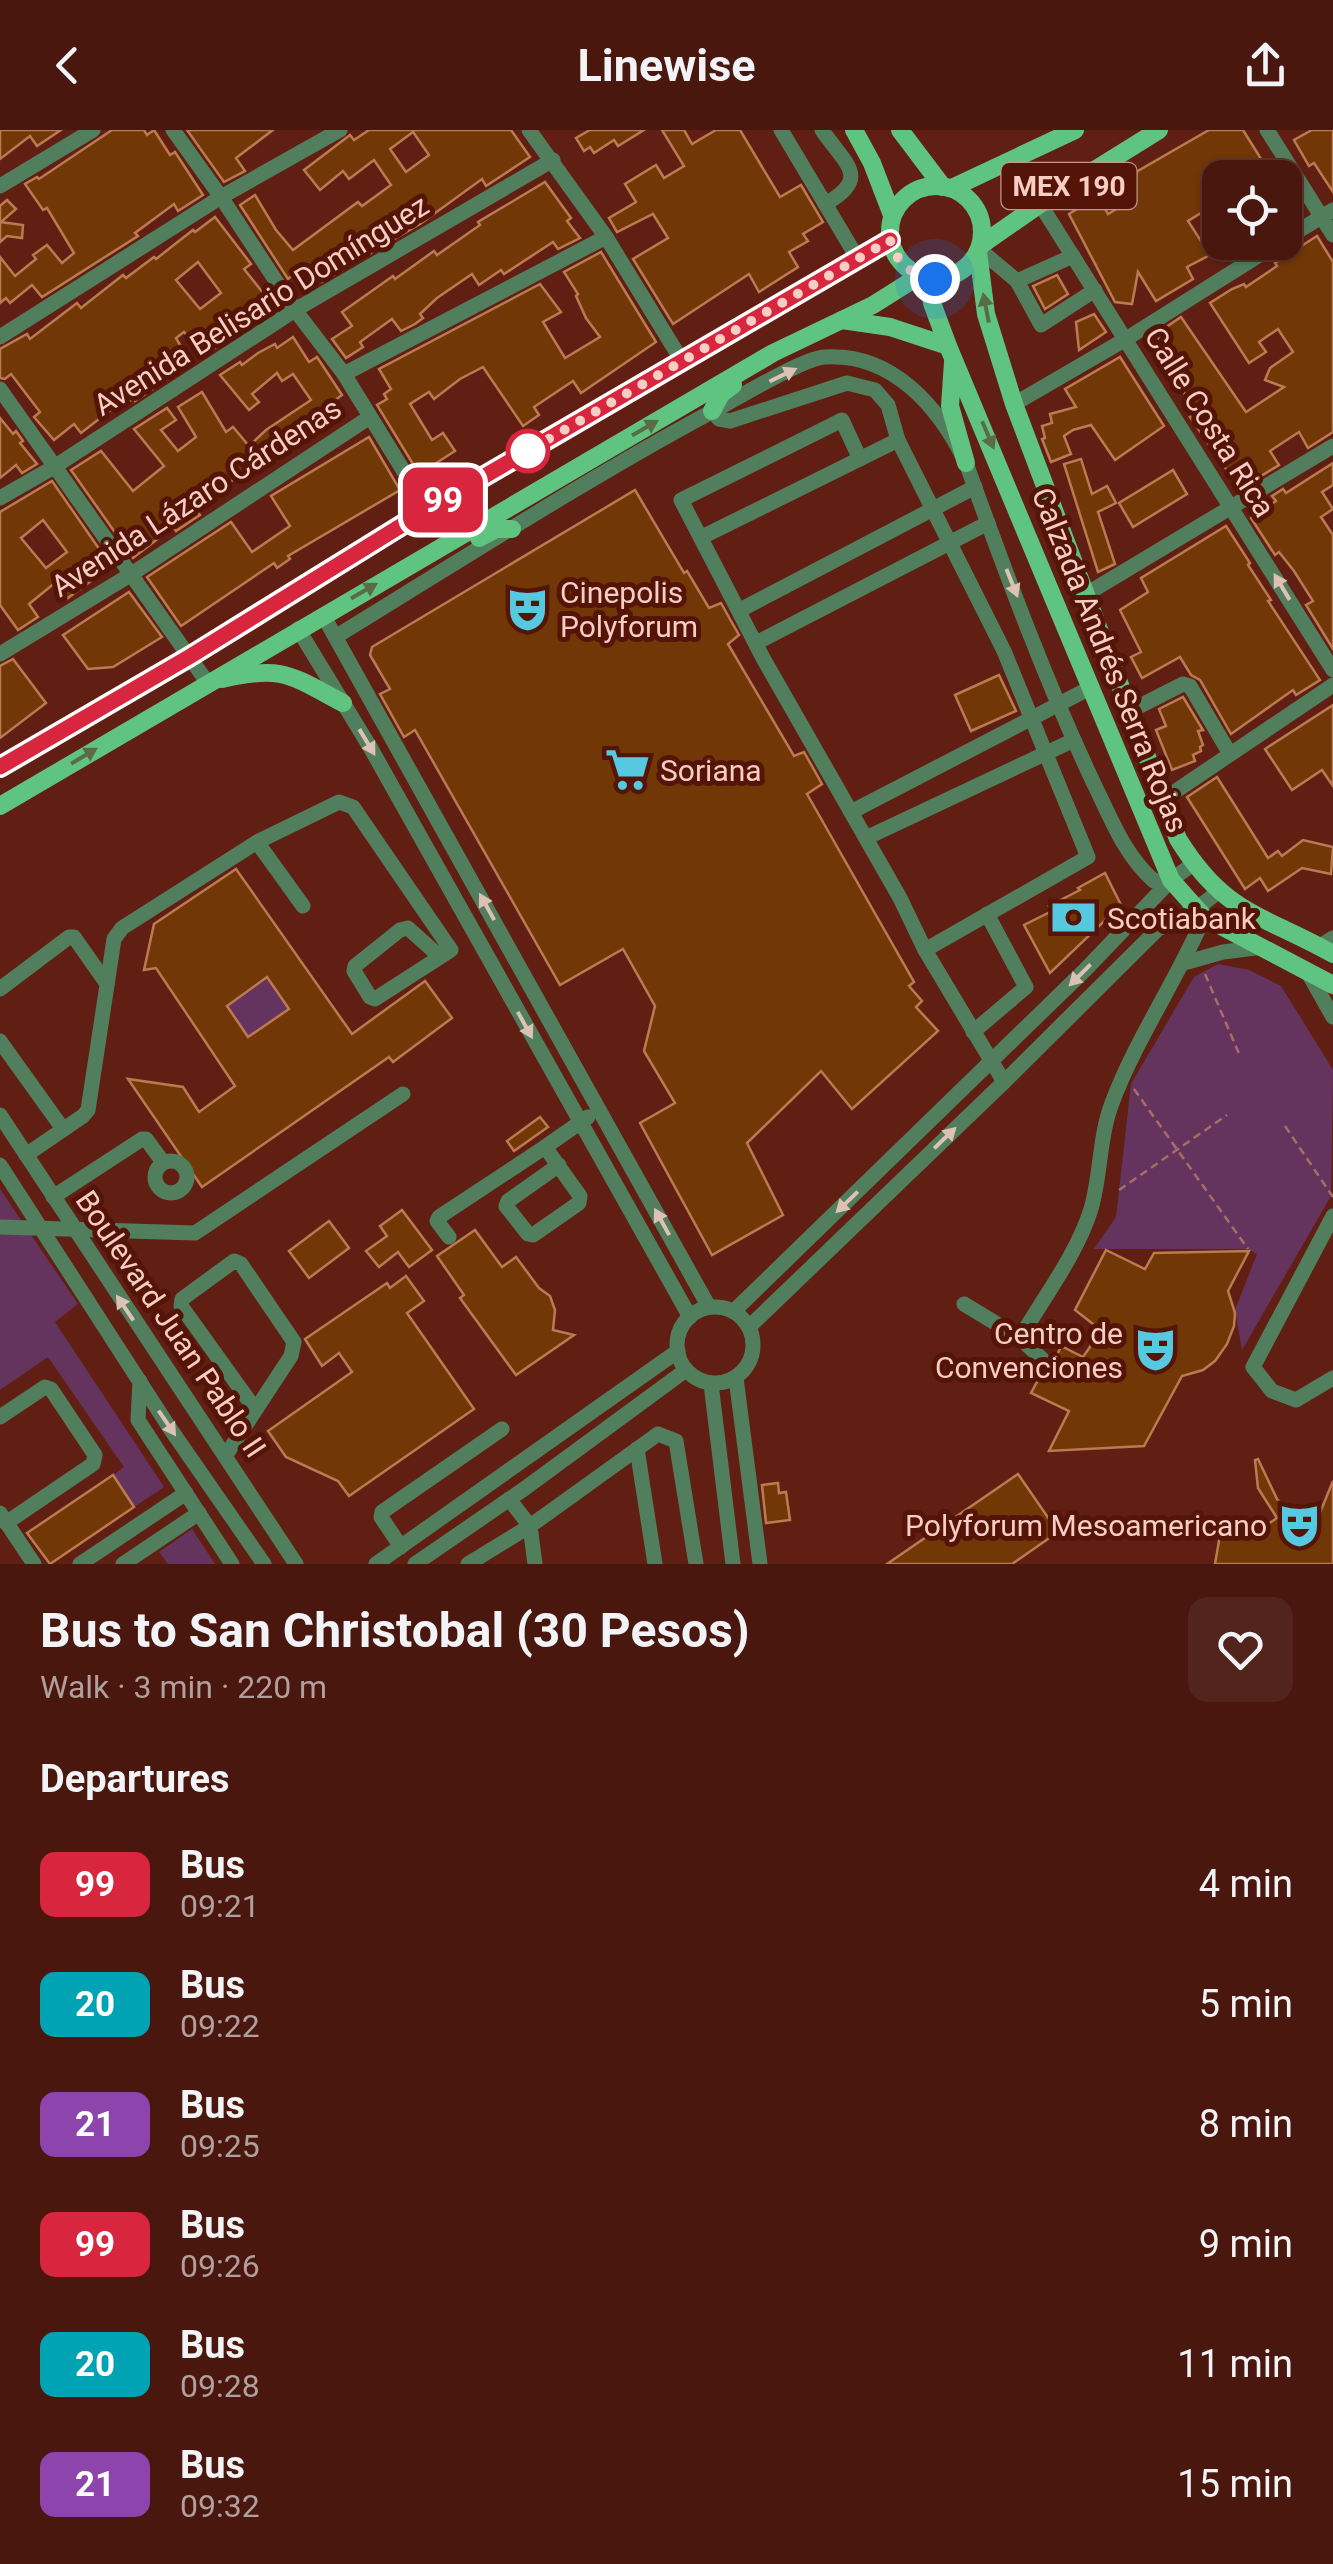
<!DOCTYPE html>
<meta charset="utf-8">
<style>
:root{--surface:#49170e;--page:#53241c;--text:#f1f3f6;--muted:#b19f9e;--line:#61362e}
body{margin:0;font-family:Roboto,sans-serif;background:var(--page);color:var(--text);height:100vh;display:flex;flex-direction:column;font-size:38px;white-space:nowrap}
*{box-sizing:border-box;margin:0}
p{font-size:32px;color:var(--muted)}
.icon{flex:none;width:55px;height:55px;fill:none;stroke:currentColor;stroke-width:2;stroke-linecap:round;stroke-linejoin:round}
.map{position:relative;height:1434px;overflow:hidden}
.panel{display:flex;flex-direction:column;background:var(--surface);flex:1}
.panel>*{flex:none}
.badge{padding:0 20px;border-radius:15px;font-size:35px;line-height:65px}
.controls{position:absolute;left:1202px;top:30px;display:grid;gap:20px}
.controls a{display:grid;place-items:center;width:100px;height:100px;border-radius:20px;background:var(--surface);box-shadow:0 2px 8px #0004,0 0 0 2px var(--line);font-size:50px}
.you{position:absolute;width:50px;height:50px;margin:-25px;border:8px solid #fff;border-radius:50%;background:#1a73e8;box-shadow:0 0 0 15px #1a73e833}
.map>.badge{position:absolute;translate:-50% -50%;box-shadow:0 0 0 5px #fff}
h2{padding:0 40px;font-size:38px;line-height:90px}
.round{display:grid;place-items:center;flex:none;width:105px;height:105px;border-radius:20px;background:var(--page)}
.overview{display:flex;align-items:center;justify-content:space-between;height:170px;padding:0 40px}
h1{font-size:48px;font-weight:700;line-height:75px}
ul{padding:0;list-style:none}
li{display:flex;align-items:center;gap:30px;height:120px;padding:0 40px}
li div{flex:1}
li b{display:block;font-size:38px}
li em{font-style:normal}
li .badge{min-width:110px;font-weight:700;text-align:center}
header{display:flex;justify-content:space-between;align-items:center;height:130px;padding:0 40px;background:var(--surface);font-size:45px;font-weight:700}
.map>svg:first-child{display:block}
.green{fill:#65345e}
.building{fill:#723706;stroke:#bb7a52;stroke-width:2.5;fill-rule:evenodd}
.lines{fill:none;stroke-linecap:round;stroke-linejoin:round}
.path{stroke:#a66e64;stroke-width:2.5;stroke-dasharray:8 5;stroke-linecap:butt}
.minor{stroke:#517f5e;stroke-width:15}
.major{stroke:#60c481;stroke-width:18}
.oneway{fill:#5a6c44}
.oneway2{fill:#dec1b5}
.line-casing{stroke:#fff;stroke-width:22}
.line{stroke:#d7263d;stroke-width:15}
.walk{stroke:#f7cdc4;stroke-width:10;stroke-dasharray:0 18}
.stop-dot{fill:#fff;stroke:#d7263d;stroke-width:5}
.labels{text-anchor:middle;dominant-baseline:central;stroke-width:10;stroke-linejoin:round;paint-order:stroke}
.shield{fill:#541408;stroke:#c6968c;stroke-width:2.5}
.shield-label{font-size:28px;font-weight:bold;fill:#f7cdc4}
.street-label{font-size:30px;fill:#f7cdc4;stroke:#541408}
.poi-label{font-size:30px;fill:#f7cdc4;stroke:#541408;text-anchor:start}
</style>
<header><svg class="icon" aria-label="back" viewBox="0 0 24 24"><path d="M15 5l-7 7 7 7"/></svg>Linewise<svg class="icon" aria-label="share" viewBox="0 0 24 24"><path d="M12 15V3M7 8l5-5 5 5M5 13v7h14v-7"/></svg></header>
<div class="map">
<svg width="1333" height="1434" viewBox="0 0 1333 1434">
<rect width="100%" height="100%" fill="#611f13"/>
<g class="green">
<path d="M1218,834L1249,840L1281,856L1333,940L1331,1066L1242,1220L1235,1180L1257,1124L1248,1119H1094L1116,1087L1131,954L1194,847Z"/>
<path d="M267,847L289,879L248,907L227,876Z"/>
<path d="M0,1059L78,1174L55,1192L164,1357L134,1377L113,1345L124,1337L48,1227L0,1260Z"/>
<path d="M192,1399L215,1434H168L159,1422Z"/>
</g>
<g class="building">
<path d="M0,0H61L37,16L30,6L0,29Z"/>
<path d="M112,0H144L147,5L154,0L170,25L175,22L203,65L178,81L174,74L135,103L138,106L42,167L32,155L10,173L6,168L0,173V127L15,146L36,129L33,125L47,115L62,133L74,123L47,78L43,80L25,54L37,47L39,49Z"/>
<path d="M187,0H273L236,28L245,41L224,52Z"/>
<path d="M369,0H511L530,27L486,56L482,49L420,94L394,109L391,105L371,123L367,118L342,140L322,152L307,134L288,149L240,75L255,65L276,100L293,120L358,72L362,76L391,55L374,30L349,49L343,41L320,60L304,40L350,5L354,10ZM413,2L429,25L406,42L390,19Z"/>
<path d="M590,0H644L618,16L614,10L594,23L590,17L584,21L576,8Z"/>
<path d="M662,0H684L692,14L716,0H740L780,67L801,55L823,92L803,104L808,111L789,122L798,137L759,162L749,144L673,194L633,129L668,108L653,84L617,102L609,88L636,72L625,54L656,35L664,48L684,36Z"/>
<path d="M1209,0H1243L1273,48H1220V55L1202,66L1209,78L1188,91L1210,125L1187,137L1193,149L1156,171L1138,142L1132,174L1115,172L1069,84L1098,66L1108,84L1128,72L1117,53Z"/>
<path d="M1312,0H1333V62L1314,33L1309,36L1294,10Z"/>
<path d="M545,52L571,88L567,91L580,108L558,119L553,112L504,144L501,140L479,155L472,144L437,168L420,184L423,188L415,194L401,201L392,189L360,212L363,217L346,228L332,209L352,196L342,182L393,146L395,149L434,121L437,125L480,95L478,92Z"/>
<path d="M7,70L16,79L1,92L23,95L22,108L7,106L0,112V76Z"/>
<path d="M215,87L251,134L244,139L275,178L257,191L254,187L215,218L212,214L201,223L184,202L176,208L190,232L184,237L135,271L133,268L120,279L117,275L81,303L74,294L54,310L34,287L40,282L11,244L5,249L0,248V219L27,204L30,209L77,173L81,178L123,145L126,148L154,127L156,129L193,100L195,102ZM198,132L221,163L200,179L176,150Z"/>
<path d="M1317,106L1333,132V302L1308,318L1299,302L1270,321L1279,335L1240,359L1190,287L1192,286L1182,256L1162,224L1166,221L1156,204L1181,187L1246,282L1284,257L1265,250L1270,238L1293,222L1278,199L1259,212L1266,222L1249,233L1210,173L1232,159L1244,154L1246,157L1277,136L1275,133Z"/>
<path d="M601,122L656,212L581,263L573,251L534,277L539,285L523,296L483,237L460,249L434,269L429,262L410,274L432,310L443,303L455,321L419,344L377,275L387,269L384,264L391,259L379,239L540,154L561,182L543,192L565,228L600,207L586,188L576,166L578,164L564,142Z"/>
<path d="M1057,145L1068,164L1045,179L1033,156Z"/>
<path d="M1094,184L1106,202L1079,220L1076,192Z"/>
<path d="M293,207L309,232L317,227L342,265L308,290L313,299L280,320L277,316L195,379L200,385L176,401L173,397L133,428L71,340L101,321L133,361L164,336L134,299L167,278L176,290L161,300L178,321L196,307L178,277L202,262L226,302L233,297L249,316L266,300L311,270L293,244L282,251L277,243L252,264L259,272L249,280L220,245L240,232L242,235L258,223L275,214L277,218Z"/>
<path d="M1120,227L1164,296L1115,330L1091,295L1073,300L1064,306L1071,324L1051,332L1042,309L1045,308L1042,296L1052,293L1050,284L1076,277L1065,259Z"/>
<path d="M0,288L13,304L16,301L23,311L20,313L37,334L22,343L16,335L0,348Z"/>
<path d="M369,307L400,360L288,426L290,429L277,438L274,433L181,496L147,447L231,392L252,422L290,396L271,366Z"/>
<path d="M1081,329L1092,364L1107,356L1116,373L1098,382L1115,434L1098,442L1064,334Z"/>
<path d="M1333,333V355L1322,362L1333,379L1321,387L1333,405V519L1306,475L1313,471L1294,441L1279,422L1275,425L1251,388L1276,371L1272,366L1283,359L1286,363Z"/>
<path d="M1173,340L1187,364L1133,397L1119,373Z"/>
<path d="M52,351L111,436L68,468L56,452L29,474L38,487L18,500L0,475V382ZM43,390L67,422L46,438L21,408Z"/>
<path d="M635,360L684,443L687,441L709,478L721,473L731,491L739,505L728,514L794,626L804,622L822,654L807,664L914,852L909,856L922,871L916,877L938,901L852,979L821,941L747,1013L783,1085L712,1125L640,993L675,973L644,921L655,876L623,819L560,855L415,600L404,607L380,564L390,559L370,525L372,517Z"/>
<path d="M1226,396L1250,433L1248,435L1271,470L1268,471L1320,550L1296,565L1293,560L1231,604L1200,550L1191,545L1180,527L1142,548L1131,527L1141,522L1120,480L1148,462L1141,448Z"/>
<path d="M129,462L162,507L113,537L88,539L63,505Z"/>
<path d="M13,529L46,573L0,608V536Z"/>
<path d="M999,545L1016,581L971,601L955,565Z"/>
<path d="M1183,567L1203,600L1198,601L1203,615L1200,617L1201,621L1193,625L1195,631L1172,640L1156,600L1166,596L1159,579Z"/>
<path d="M1333,575V656L1322,640L1292,660L1265,619Z"/>
<path d="M1217,647L1268,728L1278,721L1282,726L1303,710L1333,717L1331,744L1302,738L1268,761L1260,748L1245,759L1187,667Z"/>
<path d="M236,739L352,904L425,851L452,888L393,932L389,927L202,1057L128,949L183,957L199,982L235,956L156,838L144,840L154,794ZM267,847L289,879L248,907L227,876Z"/>
<path d="M1105,743L1121,775L1050,843L1024,795L1052,781L1049,776L1080,760L1078,758Z"/>
<path d="M540,987L548,997L514,1021L507,1011Z"/>
<path d="M402,1080L432,1120L409,1137L398,1122L379,1137L366,1121L387,1106L380,1096Z"/>
<path d="M329,1091L349,1118L309,1148L289,1121Z"/>
<path d="M475,1100L502,1137L516,1127L539,1158L550,1166L555,1180L553,1200L574,1205L516,1245L460,1168L464,1165L437,1126Z"/>
<path d="M1106,1120L1145,1139L1154,1123L1249,1121L1228,1161L1235,1183L1234,1196L1227,1214L1215,1231L1203,1240L1182,1246L1144,1316L1049,1321L1069,1281L1031,1263L1043,1241L1052,1237L1061,1216L1083,1227L1090,1217L1094,1205L1093,1194L1075,1180Z"/>
<path d="M406,1146L424,1171L407,1183L474,1279L349,1366L338,1351L286,1327L268,1301L352,1242L339,1223L322,1236L305,1209L387,1153L390,1158Z"/>
<path d="M1258,1329L1277,1369L1291,1385H1319L1333,1351V1434H1215L1220,1405L1228,1388L1256,1402L1277,1388L1258,1358L1255,1330Z"/>
<path d="M1018,1344L1058,1402L1012,1434H887Z"/>
<path d="M113,1345L134,1377L50,1434L27,1403Z"/>
<path d="M778,1353L779,1363L786,1362L790,1390L766,1393L762,1355Z"/>
</g>
<g class="lines">
<g class="path">
<path d="M1205,844L1240,926"/>
<path d="M1134,959L1248,1119"/>
<path d="M1285,996L1333,1067"/>
<path d="M1119,1060L1227,985"/>
</g>
<g class="minor">
<path d="M173,0L221,67L295,180L344,244L427,379"/>
<path d="M529,0L606,107L682,231"/>
<path d="M781,0L858,129"/>
<path d="M822,0C845,34 872,48 825,74"/>
<path d="M1267,0L1333,105"/>
<path d="M0,56L93,0"/>
<path d="M1040,74L1333,540"/>
<path d="M1285,109L1333,80"/>
<path d="M979,119L1017,151L1073,126"/>
<path d="M1017,151L1041,195L1095,160"/>
<path d="M0,207L221,67L340,0"/>
<path d="M344,244L606,107"/>
<path d="M0,259L207,552"/>
<path d="M1014,274L1126,209L1280,112"/>
<path d="M712,281L719,289L730,291L847,253L875,260L888,275L898,310L1004,521L1088,727L925,820L1004,952"/>
<path d="M860,329L842,290L681,370L763,528L900,768L925,820"/>
<path d="M0,368L54,337L295,180L553,30"/>
<path d="M702,407L898,310"/>
<path d="M1088,463L1333,316"/>
<path d="M740,480L975,357"/>
<path d="M323,485L709,1177"/>
<path d="M298,499L370,617L690,1187"/>
<path d="M337,506C466,427 594,344 728,273C748,262 803,229 824,227C892,222 939,277 966,333C1005,441 1045,550 1094,654C1111,688 1124,725 1154,751L1171,750"/>
<path d="M756,513L988,393"/>
<path d="M0,524L130,445L370,287"/>
<path d="M1130,581L1183,554L1190,556L1230,624"/>
<path d="M1161,671L1333,555"/>
<path d="M851,682L1090,558"/>
<path d="M866,708L1074,610"/>
<path d="M257,712L303,776"/>
<path d="M1320,816L1333,808"/>
<path d="M1184,833L1223,822L1263,817"/>
<path d="M1307,841L1333,887"/>
<path d="M0,859L69,807H74L107,854"/>
<path d="M973,902L1026,857L987,784"/>
<path d="M0,911L63,999"/>
<path d="M0,985L296,1434"/>
<path d="M26,1025L83,986L88,980L114,809L122,798L257,712L339,672L353,677L451,820L375,869L370,867L354,841L355,836L400,800L408,798L439,826"/>
<circle cx="171" cy="1047" r="16"/>
<path d="M0,1035L169,1297L264,1434"/>
<path d="M559,1035L508,1071L506,1076L528,1104L533,1105L579,1073L580,1066L545,1017L588,987"/>
<path d="M53,1067L142,1009H146L163,1032"/>
<path d="M1333,1086L1253,1237L1272,1261L1296,1270L1333,1248"/>
<path d="M0,1097L195,1103L403,964"/>
<path d="M449,1107L437,1091L439,1087L545,1017"/>
<path d="M964,1174L1020,1208L1043,1230"/>
<circle cx="715" cy="1215" r="38"/>
<path d="M734,1181L1086,839L1171,750L1193,734"/>
<path d="M749,1197L1004,952L1158,799L1196,779L1218,762"/>
<path d="M1020,1208C1044,1167 1077,1124 1091,1079C1101,1045 1099,1007 1112,973C1136,909 1177,850 1204,787"/>
<path d="M736,1248L760,1434"/>
<path d="M140,1251L138,1290L232,1434"/>
<path d="M711,1254L733,1434"/>
<path d="M0,1287L45,1257L51,1259L95,1325L93,1334L6,1393"/>
<path d="M637,1319L655,1434"/>
<path d="M226,1325L291,1226L294,1212L241,1134L234,1131L182,1169L181,1176L255,1279"/>
<path d="M509,1369L530,1396L535,1434"/>
<path d="M0,1383L34,1434"/>
<path d="M401,1417L381,1387L382,1382L502,1299"/>
<path d="M80,1434L186,1363"/>
<path d="M123,1434L199,1383"/>
<path d="M376,1434L678,1221"/>
<path d="M415,1434L524,1359L686,1240"/>
<path d="M468,1434L530,1396L658,1304L676,1311L696,1434"/>
</g>
<g class="major">
<path d="M854,0L872,33L892,85"/>
<path d="M900,0L943,57"/>
<circle cx="936" cy="102" r="46"/>
<path d="M952,58L1075,0"/>
<path d="M981,115L1040,74L1159,0"/>
<path d="M978,122L986,184L1014,274L1178,709C1225,785 1262,784 1333,824"/>
<path d="M928,149L932,173L948,216L1171,750L1204,787L1333,855"/>
<path d="M842,190L890,197L948,216"/>
<path d="M953,232L950,276L966,333"/>
<path d="M712,281L721,264L733,255"/>
<path d="M479,408L496,399H512"/>
<path d="M222,549C283,535 290,545 343,573"/>
<path d="M0,637L189,527L427,379L890,110"/>
<path d="M0,676L773,223L873,175L919,146"/>
</g>
</g>
<defs><path id="oneway-solid" d="M-6-.8H1V-3.2L6.5 0L1 3.2V.8H-6Z" transform="scale(2.5)"/></defs>
<g class="oneway">
<use href="#oneway-solid" transform="translate(986 178) rotate(-101)"/>
<use href="#oneway-solid" transform="translate(645 298) rotate(-30)"/>
<use href="#oneway-solid" transform="translate(988 305) rotate(67)"/>
<use href="#oneway-solid" transform="translate(364 461) rotate(-30)"/>
<use href="#oneway-solid" transform="translate(84 626) rotate(-31)"/>
</g>
<g class="oneway2">
<use href="#oneway-solid" transform="translate(783 245) rotate(-26)"/>
<use href="#oneway-solid" transform="translate(1012 453) rotate(68)"/>
<use href="#oneway-solid" transform="translate(1282 457) rotate(-121)"/>
<use href="#oneway-solid" transform="translate(367 612) rotate(59)"/>
<use href="#oneway-solid" transform="translate(487 777) rotate(-119)"/>
<use href="#oneway-solid" transform="translate(1080 845) rotate(135)"/>
<use href="#oneway-solid" transform="translate(525 895) rotate(61)"/>
<use href="#oneway-solid" transform="translate(945 1008) rotate(-44)"/>
<use href="#oneway-solid" transform="translate(847 1072) rotate(136)"/>
<use href="#oneway-solid" transform="translate(662 1092) rotate(-119)"/>
<use href="#oneway-solid" transform="translate(125 1178) rotate(-124)"/>
<use href="#oneway-solid" transform="translate(167 1293) rotate(56)"/>
</g>
<g class="lines">
<defs>
<path id="line" d="M0,637L189,527L428,379L890,110"/>
</defs>
<use href="#line" class="line-casing"/>
<use href="#line" class="line"/>
<path class="walk" d="M528,321L523,324L890,110C896,132 911,146 935,149"/>
</g>
<defs>
<symbol id="theatre-bare" viewBox="-9 -9 18 18"><path d="M-5-5.5Q0-4 5-5.5V0Q5 5 0 6Q-5 5-5 0ZM-3.3-2.5H-1v1.5H-3.3ZM1-2.5H3.3v1.5H1ZM-2.8 1Q0 5.5 2.8 1Z" fill="#56c9e0" stroke="#541408" stroke-width="2.5" paint-order="stroke"/></symbol>
<symbol id="supermarket-bare" viewBox="-9 -9 18 18"><path d="M-6-5.5h2.5l.6 2H6L4.5 2H-2.5L-4.4-4H-6ZM-1.5 3.2a1.3 1.3 0 1 0 .1 0ZM3 3.2a1.3 1.3 0 1 0 .1 0Z" fill="#56c9e0" stroke="#541408" stroke-width="2.5" paint-order="stroke"/></symbol>
<symbol id="bank-bare" viewBox="-9 -9 18 18"><path d="M-6-4H6V4H-6ZM0-2.3a2.3 2.3 0 1 0 0 4.6a2.3 2.3 0 1 0 0-4.6Z" fill="#56c9e0" stroke="#541408" stroke-width="2.5" paint-order="stroke"/></symbol>
</defs>
<g fill-rule="evenodd">
<use href="#theatre-bare" x="496" y="448" width="63" height="63"/>
<use href="#supermarket-bare" x="596" y="608" width="63" height="63"/>
<use href="#bank-bare" x="1042" y="756" width="63" height="63"/>
<use href="#theatre-bare" x="1124" y="1188" width="63" height="63"/>
<use href="#theatre-bare" x="1268" y="1364" width="63" height="63"/>
</g>
<circle class="stop-dot" cx="528" cy="321" r="20"/>
<g class="labels">
<rect class="shield" x="1001.5" y="33" width="135" height="46" rx="8"/>
<g class="shield-label">
<text x="1069" y="56">MEX 190</text>
</g>
<g class="street-label">
<text transform="translate(261 175) rotate(-32)">Avenida Belisario Domínguez</text>
<text transform="translate(1210 292) rotate(58)">Calle Costa Rica</text>
<text transform="translate(196 367) rotate(-33)">Avenida Lázaro Cárdenas</text>
<text transform="translate(1110 530) rotate(68)">Calzada Andrés Serra Rojas</text>
<text transform="translate(171 1194) rotate(56)">Boulevard Juan Pablo II</text>
</g>
<g class="poi-label">
<text x="560" y="462">Cinepolis<tspan x="560" dy="34">Polyforum</tspan></text>
<text x="660" y="640">Soriana</text>
<text x="1107" y="788">Scotiabank</text>
<text x="1123" y="1203" text-anchor="end">Centro de<tspan x="1123" dy="34">Convenciones</tspan></text>
<text x="1267" y="1395" text-anchor="end">Polyforum Mesoamericano</text>
</g>
</g>
</svg>
<div class="controls">
<a><svg class="icon" aria-label="locate" viewBox="0 0 24 24"><circle cx="12" cy="12" r="6"/><path d="M12 2v4M12 18v4M2 12h4M18 12h4"/></svg></a>
</div>
<div class="you" style="left:935px;top:149px"></div>
<b class="badge" style="left:443px;top:370px;background:#d7263d;color:#fff">99</b>
</div>
<section class="panel">
<div class="overview"><div><h1>Bus to San Christobal (30 Pesos)</h1><p>Walk · 3 min · 220 m</p></div><a class="round"><svg class="icon" aria-label="heart" viewBox="0 0 24 24"><path d="M12 20l-8-8c-3-5 5-10 8-4 3-6 11-1 8 4z"/></svg></a></div>
<h2>Departures</h2>
<ul>
<li><span class="badge" style="background:#d7263d;color:#fff">99</span><div><b>Bus</b><p>09:21</p></div><em>4 min</em></li>
<li><span class="badge" style="background:#00a3b4;color:#fff">20</span><div><b>Bus</b><p>09:22</p></div><em>5 min</em></li>
<li><span class="badge" style="background:#8e44ad;color:#fff">21</span><div><b>Bus</b><p>09:25</p></div><em>8 min</em></li>
<li><span class="badge" style="background:#d7263d;color:#fff">99</span><div><b>Bus</b><p>09:26</p></div><em>9 min</em></li>
<li><span class="badge" style="background:#00a3b4;color:#fff">20</span><div><b>Bus</b><p>09:28</p></div><em>11 min</em></li>
<li><span class="badge" style="background:#8e44ad;color:#fff">21</span><div><b>Bus</b><p>09:32</p></div><em>15 min</em></li>
</ul>
</section>
